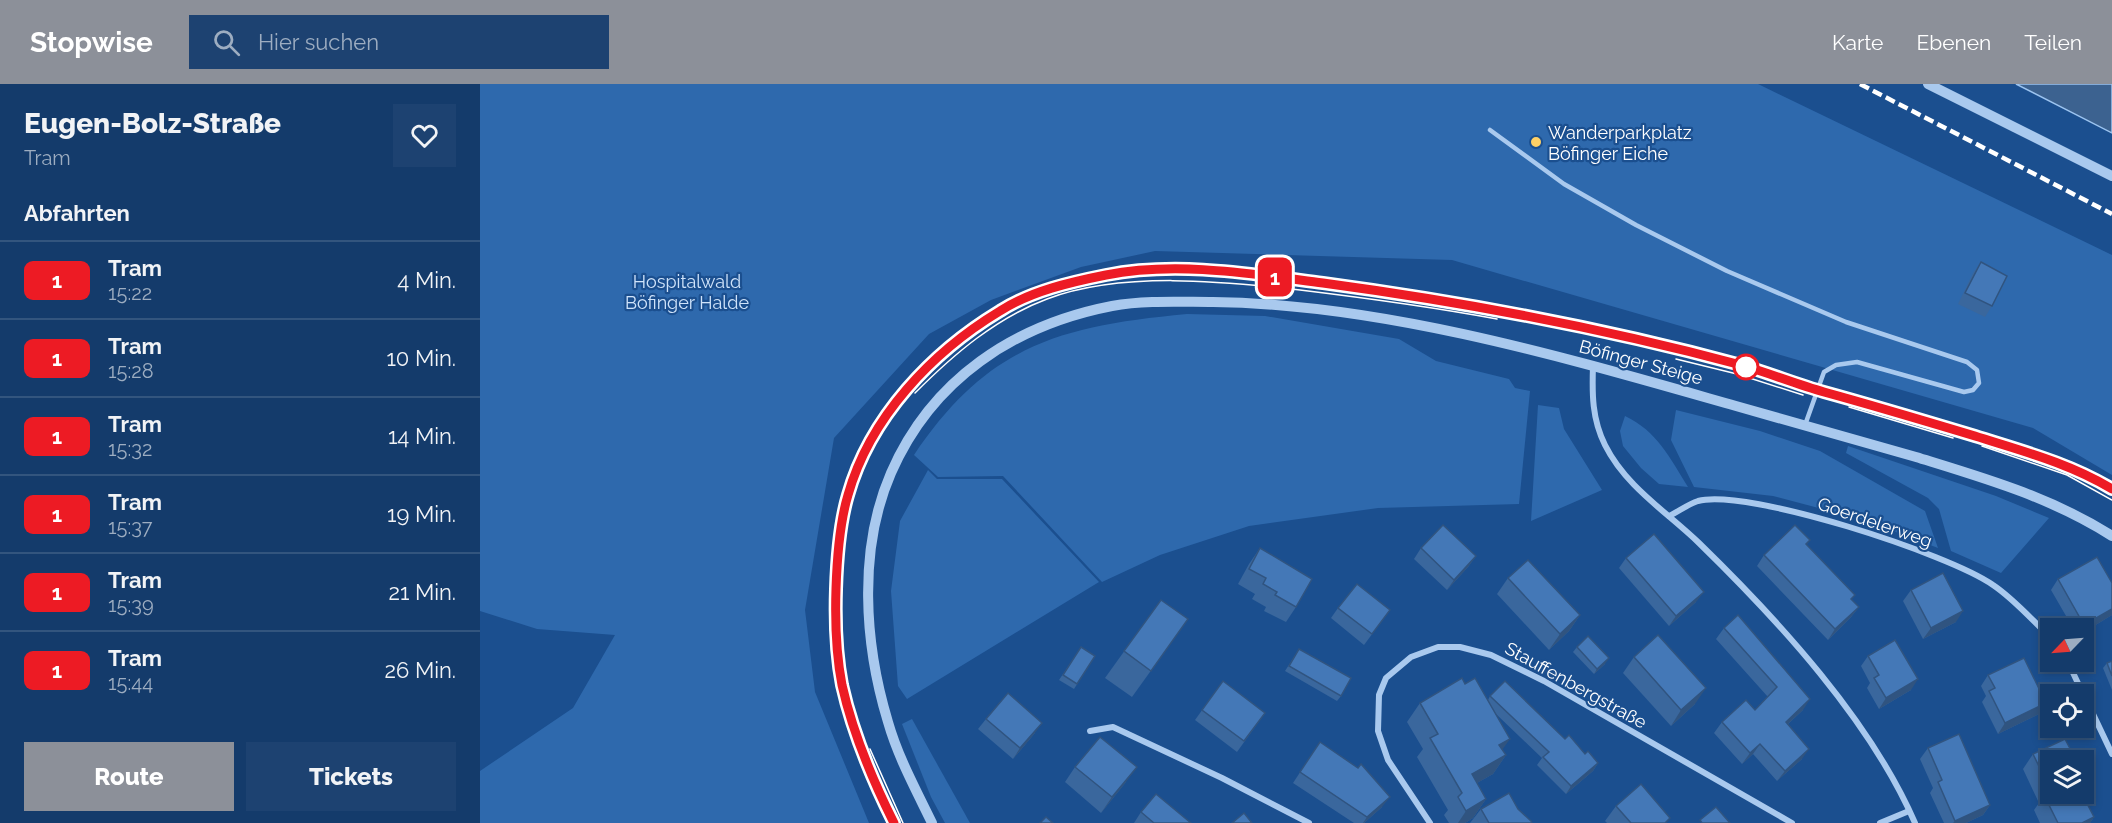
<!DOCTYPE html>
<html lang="de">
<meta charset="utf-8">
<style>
:root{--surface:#143b6b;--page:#1d4271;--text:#f1f3f6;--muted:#9dadc1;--line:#33557e;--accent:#8c9099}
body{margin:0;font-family:Raleway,sans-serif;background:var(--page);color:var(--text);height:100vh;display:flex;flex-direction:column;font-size:22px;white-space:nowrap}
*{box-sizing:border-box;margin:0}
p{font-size:20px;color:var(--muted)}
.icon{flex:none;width:33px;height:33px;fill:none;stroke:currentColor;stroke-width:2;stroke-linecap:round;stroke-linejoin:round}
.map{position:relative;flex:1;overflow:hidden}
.sheet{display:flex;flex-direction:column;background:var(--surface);width:480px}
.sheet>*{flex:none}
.badge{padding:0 12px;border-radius:9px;font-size:21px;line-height:39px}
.needle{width:39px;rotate:245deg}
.fabs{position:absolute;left:1560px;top:534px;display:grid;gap:12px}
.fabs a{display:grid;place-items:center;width:54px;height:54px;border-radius:0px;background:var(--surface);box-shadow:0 3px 9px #0003,0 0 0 2px var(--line);font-size:30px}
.map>.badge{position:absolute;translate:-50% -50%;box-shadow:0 0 0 3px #fff}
h2{padding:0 24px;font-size:22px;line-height:54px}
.round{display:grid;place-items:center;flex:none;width:63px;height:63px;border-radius:0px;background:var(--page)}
.headline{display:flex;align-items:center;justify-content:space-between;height:102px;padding:0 24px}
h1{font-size:28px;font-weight:800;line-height:45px}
.primary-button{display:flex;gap:12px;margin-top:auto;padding:12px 24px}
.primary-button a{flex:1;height:69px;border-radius:0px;background:var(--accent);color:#fff;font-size:24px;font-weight:800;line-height:69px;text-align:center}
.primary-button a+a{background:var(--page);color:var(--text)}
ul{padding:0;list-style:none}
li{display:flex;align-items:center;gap:18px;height:78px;padding:0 24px;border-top:2px solid var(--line)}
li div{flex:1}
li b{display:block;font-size:22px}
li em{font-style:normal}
li .badge{min-width:66px;font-weight:700;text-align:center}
header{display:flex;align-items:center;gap:36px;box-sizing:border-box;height:84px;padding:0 30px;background:var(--accent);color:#fff}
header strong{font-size:28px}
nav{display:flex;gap:33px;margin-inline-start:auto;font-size:21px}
.search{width:420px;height:54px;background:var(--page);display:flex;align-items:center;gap:15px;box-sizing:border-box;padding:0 21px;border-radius:0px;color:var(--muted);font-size:22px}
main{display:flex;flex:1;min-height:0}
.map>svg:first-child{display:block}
.green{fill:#2e69ad}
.water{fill:#3c6290;stroke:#9cc4f0;stroke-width:1.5}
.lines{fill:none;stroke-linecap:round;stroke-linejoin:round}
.service{stroke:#a9c9ee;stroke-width:4.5}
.minor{stroke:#a9c9ee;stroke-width:6}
.tertiary{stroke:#a9c9ee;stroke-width:10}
.tram{stroke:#fff;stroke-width:1.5}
.rail{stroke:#fff;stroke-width:4.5;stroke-dasharray:10 4.5;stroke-linecap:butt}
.wall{fill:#3a679d}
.shaded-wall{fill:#305480}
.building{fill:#4478b7;stroke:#305480;stroke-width:1.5}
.line-casing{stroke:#fff;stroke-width:14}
.line{stroke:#ed1b24;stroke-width:9}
.poi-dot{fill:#ffd166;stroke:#1b4f8f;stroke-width:2}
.stop-dot{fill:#fff;stroke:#ed1b24;stroke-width:3}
.labels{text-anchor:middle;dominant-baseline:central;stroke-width:4.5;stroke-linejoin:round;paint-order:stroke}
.poi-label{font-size:18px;fill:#fff;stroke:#1b4f8f;text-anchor:start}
.park-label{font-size:18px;fill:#cfe3fa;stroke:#1b4f8f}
.street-label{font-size:18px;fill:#fff;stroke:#1b4f8f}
</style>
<header>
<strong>Stopwise</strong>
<div class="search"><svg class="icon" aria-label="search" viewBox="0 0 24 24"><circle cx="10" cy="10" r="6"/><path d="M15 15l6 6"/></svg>Hier suchen</div>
<nav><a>Karte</a><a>Ebenen</a><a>Teilen</a></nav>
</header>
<main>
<section class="sheet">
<div class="headline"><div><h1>Eugen-Bolz-Straße</h1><p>Tram</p></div><a class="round"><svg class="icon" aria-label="heart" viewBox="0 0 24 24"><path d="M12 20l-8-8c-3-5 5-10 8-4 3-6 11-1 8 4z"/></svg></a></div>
<h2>Abfahrten</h2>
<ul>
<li><span class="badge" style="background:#ed1b24;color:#fff">1</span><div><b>Tram</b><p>15:22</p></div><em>4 Min.</em></li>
<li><span class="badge" style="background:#ed1b24;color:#fff">1</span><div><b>Tram</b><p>15:28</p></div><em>10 Min.</em></li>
<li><span class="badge" style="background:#ed1b24;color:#fff">1</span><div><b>Tram</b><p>15:32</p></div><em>14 Min.</em></li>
<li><span class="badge" style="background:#ed1b24;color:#fff">1</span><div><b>Tram</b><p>15:37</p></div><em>19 Min.</em></li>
<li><span class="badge" style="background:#ed1b24;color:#fff">1</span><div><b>Tram</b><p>15:39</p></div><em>21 Min.</em></li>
<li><span class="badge" style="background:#ed1b24;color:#fff">1</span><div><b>Tram</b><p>15:44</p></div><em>26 Min.</em></li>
</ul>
<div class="primary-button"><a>Route</a><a>Tickets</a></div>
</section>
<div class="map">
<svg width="1632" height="739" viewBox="0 0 1632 739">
<rect width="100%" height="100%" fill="#1b4f8f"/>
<g class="green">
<path d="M0,0H1278L1632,171V391L1553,344L972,176L675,167L601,183L511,216L449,250L354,354L325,526L335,608L389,739H0V687L93,624L135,551L57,545L0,527Z"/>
<path d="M707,230L785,232L919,255L956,277L1029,295L1035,304L1050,307L1039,420L898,424L769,442L680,471L622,498L523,392L458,393L434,371C508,261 580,242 707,230Z"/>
<path d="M1058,321L1079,324L1084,345L1122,406L1051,437Z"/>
<path d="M1196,326L1280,347L1340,367L1445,427L1458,464L1384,436L1293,412L1214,403L1191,356Z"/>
<path d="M1145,332C1177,347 1190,374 1208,403L1179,400L1161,384L1143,362L1140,347Z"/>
<path d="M1368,362L1516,412L1569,434L1521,489L1471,467L1459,425L1448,414L1366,369Z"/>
<path d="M448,386L457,395H522L619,498L427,615L418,602L411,507L420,437Z"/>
<path d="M432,635L490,739H465L451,713L422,640Z"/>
</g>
<path class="water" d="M1536,0H1632V49Z"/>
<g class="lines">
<path class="service" d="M1010,46L1084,100L1156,141L1247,187L1366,238L1487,278L1497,286L1499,299L1493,306L1484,308L1377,278L1356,281L1344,288L1325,341"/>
<g class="minor">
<path d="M1113,282C1112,310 1112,335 1125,361C1146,403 1187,428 1219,459C1298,536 1391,637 1435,739"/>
<path d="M1189,432C1198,428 1208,420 1218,417C1268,404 1469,470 1513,501C1534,515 1552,536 1570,553"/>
<path d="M1588,578L1603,610"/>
<path d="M1604,611L1632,670"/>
<path d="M610,647L633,643L742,694L829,739"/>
<path d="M950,739L908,676L898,647L899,611L906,594L931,573L958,563H980L1011,571L1064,597L1312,739"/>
<path d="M1400,739L1429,727"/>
</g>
<g class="tertiary">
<path d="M1448,0L1632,92"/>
<path d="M452,739C436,706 418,673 408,638C384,559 378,465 411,389C452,295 534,241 632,222C665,216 700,218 733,218C906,220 1090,275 1256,322C1316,339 1376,356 1436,373C1504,394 1571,413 1632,452"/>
</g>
<g class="tram">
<path d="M1196,275L1257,290L1323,311"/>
<path d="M435,309C474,270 516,234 567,215C642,187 742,197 820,206C886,214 952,223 1017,235"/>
<path d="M1369,323L1473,354"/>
<path d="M1502,362L1587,391L1632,416"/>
<path d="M390,665L423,739"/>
<path d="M414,739C392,695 373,650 362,601C356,570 355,537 356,505C359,400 397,315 484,252C532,218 576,197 635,189C704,179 774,190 843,199C984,217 1124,244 1261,281C1287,288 1311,298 1336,306C1361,313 1387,318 1412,326C1442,335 1472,346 1503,355C1548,367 1592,381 1632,405"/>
</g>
<path class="rail" d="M1380,0L1632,130"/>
</g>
<g class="wall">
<path d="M1501,178L1512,222L1505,233L1478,220L1493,189Z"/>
<path d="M1330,456L1326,461L1372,516L1379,523L1371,533L1348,556L1277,482L1284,471Z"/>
<path d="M780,464L816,523L806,538L784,527L786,523L772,515L775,510L758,500L769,480Z"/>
<path d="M941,464L996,472L988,483L967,506L934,475Z"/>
<path d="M1146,474L1216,518L1189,542L1139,484Z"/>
<path d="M1028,494L1100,531L1089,547L1069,566L1017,510Z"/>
<path d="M1578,495L1632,531L1604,548V544H1593L1571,506Z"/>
<path d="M1431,506L1476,538L1443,555L1423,517Z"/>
<path d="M681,516L708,535L652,613L625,594Z"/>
<path d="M858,524L910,526L884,561L851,534Z"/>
<path d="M1244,544L1323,626L1308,640L1322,675L1297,697L1273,670L1262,680L1234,649L1242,638L1275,626L1288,613L1236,555Z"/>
<path d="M601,563L615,572L594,605L579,596Z"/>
<path d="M1097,563L1125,580L1114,590L1093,568Z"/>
<path d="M819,565L861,612L857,617L805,587Z"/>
<path d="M1388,572L1431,606L1399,625L1387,604L1390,599L1381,582Z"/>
<path d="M1154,573L1215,620L1191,642L1143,589Z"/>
<path d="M1632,577V606L1623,584L1627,579Z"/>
<path d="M1508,591L1566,619L1559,630L1518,650L1502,618L1506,612L1501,602Z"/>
<path d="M743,597L785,629L757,668L715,636Z"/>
<path d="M985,600L1008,616L1010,612L1085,655L1118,679L1113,687L1086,710L1057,681L1062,674L1016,630L1022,666L1026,671L1013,690L997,699L1006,715L993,734L985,739H969L964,731L968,726L937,673L943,665L927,638L940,619Z"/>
<path d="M506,635L555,649L533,675L498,645Z"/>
<path d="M840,658L902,723L884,739H874L813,699Z"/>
<path d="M1448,664L1510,721L1503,731L1486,739H1464L1450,709L1453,704L1440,675Z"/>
<path d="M1553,670L1570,676V710L1614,733L1610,739H1560L1554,726L1559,719L1543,685Z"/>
<path d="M595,683L646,698L621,729L585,698Z"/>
<path d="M1136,722L1187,739H1127L1125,737Z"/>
<path d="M1001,725H1038L1052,739H990Z"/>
<path d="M661,728L711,739H654Z"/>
</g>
<g class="shaded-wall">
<path d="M996,472L988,483L967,506L974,496Z"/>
<path d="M1224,508L1216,518L1189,542L1196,532Z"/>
<path d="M1379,523L1371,533L1348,556L1355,545Z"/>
<path d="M1632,525V531L1604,548V544H1602L1604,541Z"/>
<path d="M1483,527L1476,538L1443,555L1451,544Z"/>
<path d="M1100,531L1089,547L1069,566L1080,550Z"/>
<path d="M1129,574L1125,580L1114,590L1117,585Z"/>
<path d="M1438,595L1431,606L1399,625L1406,614Z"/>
<path d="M1226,604L1215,620L1191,642L1201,626Z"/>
<path d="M1330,615L1323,626L1298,649L1306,638Z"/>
<path d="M1566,619L1559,630L1518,650L1525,639Z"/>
<path d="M562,639L555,649L533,675L540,664Z"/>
<path d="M1030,655L1017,673L1019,661Z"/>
<path d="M1280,660L1273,670L1262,680L1270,669Z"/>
<path d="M1329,665L1322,675L1297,697L1305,687Z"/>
<path d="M1026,671L1013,690L981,708L992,690Z"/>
<path d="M1118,679L1113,687L1086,710L1091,702Z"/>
<path d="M657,683L646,698L621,729L632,713Z"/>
<path d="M910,713L902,723L884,739H883L887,733Z"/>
<path d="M1006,715L993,734L985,739H978L986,727Z"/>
<path d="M1510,721L1503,731L1486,739H1473L1475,737Z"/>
<path d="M1614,733L1610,739H1602Z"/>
</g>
<g class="building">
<path d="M1501,178L1527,192L1512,222L1485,209Z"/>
<path d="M963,441L996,472L974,496L941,464Z"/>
<path d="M1315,441L1330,456L1326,460L1375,511L1371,515L1379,523L1355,545L1284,471Z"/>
<path d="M1174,450L1224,508L1196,532L1146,474Z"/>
<path d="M780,464L832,495L816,523L795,511L797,508L783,500L786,494L769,485Z"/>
<path d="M1617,473L1632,499V525L1604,541L1578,495Z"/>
<path d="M1048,476L1100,531L1080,550L1028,494Z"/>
<path d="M1463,489L1483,527L1451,544L1431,506Z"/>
<path d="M877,500L910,526L892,550L858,524Z"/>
<path d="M681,516L708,535L671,587L644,567Z"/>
<path d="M1258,531L1330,615L1306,638L1329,665L1305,687L1280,660L1270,669L1242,638L1266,616L1275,626L1297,603L1244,544Z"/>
<path d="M1178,551L1226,604L1201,626L1154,573Z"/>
<path d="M1108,552L1129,574L1117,585L1097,563Z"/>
<path d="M1415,556L1438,595L1406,614L1394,594L1399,591L1388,572Z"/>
<path d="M601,563L615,572L597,600L583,591Z"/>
<path d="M819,565L871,594L861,612L809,582Z"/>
<path d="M1544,574L1566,619L1525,639L1509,607L1515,604L1508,591Z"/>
<path d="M1632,577V592L1627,579Z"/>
<path d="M982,594L985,600L995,594L1030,655L1019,661L1026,671L992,690L1006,715L986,727L978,713L982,709L950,654L958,650L940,619Z"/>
<path d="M743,597L785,629L764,657L722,626Z"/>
<path d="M1025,597L1085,655L1089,651L1105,670L1108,667L1118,679L1091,702L1063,673L1069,668L1010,612Z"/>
<path d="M528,609L562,639L540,664L506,635Z"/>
<path d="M1479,650L1510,721L1475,737L1458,698L1462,696L1448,664Z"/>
<path d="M620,653L657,683L632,713L595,683Z"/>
<path d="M1585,655L1596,676H1570V705L1553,670Z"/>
<path d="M840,658L878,684L881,680L910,713L887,733L820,688Z"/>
<path d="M1161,700L1190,734L1185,739H1151L1136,722Z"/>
<path d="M1570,708V710H1602L1614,733L1602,739H1578L1564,711Z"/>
<path d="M1029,709L1038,725L1051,737L1052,739H1009L1001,725Z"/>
<path d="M676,710L711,739H674L661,728Z"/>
<path d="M1236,723L1250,739H1222L1220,736Z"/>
<path d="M764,729L772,739H752Z"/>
<path d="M566,733L573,739H560Z"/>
</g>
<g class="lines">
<defs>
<path id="line" d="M414,739C392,695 373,650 362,601C356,570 355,536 356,505C357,474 359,441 368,411C390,333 452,268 520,227C551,207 591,198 626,191C697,177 773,190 843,199C984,218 1124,244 1261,281C1289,289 1316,300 1344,308C1395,322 1445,337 1495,352C1542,367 1589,379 1632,405"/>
</defs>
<use href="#line" class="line-casing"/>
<use href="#line" class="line"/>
</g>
<circle class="poi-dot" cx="1056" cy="58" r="6"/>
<circle class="stop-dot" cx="1266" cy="283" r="12"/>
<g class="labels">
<g class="poi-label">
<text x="1068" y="48">Wanderparkplatz<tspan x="1068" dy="21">Böfinger Eiche</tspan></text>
</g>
<g class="park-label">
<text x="207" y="197">Hospitalwald<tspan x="207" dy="21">Böfinger Halde</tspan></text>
</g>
<g class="street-label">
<text transform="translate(1161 278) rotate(15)">Böfinger Steige</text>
<text transform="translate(1395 438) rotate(19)">Goerdelerweg</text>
<text transform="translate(1096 601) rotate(29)">Stauffenbergstraße</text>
</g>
</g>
</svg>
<div class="fabs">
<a><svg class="needle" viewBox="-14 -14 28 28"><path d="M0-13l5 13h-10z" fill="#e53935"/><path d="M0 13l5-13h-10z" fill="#9dadc1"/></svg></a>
<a><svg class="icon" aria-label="locate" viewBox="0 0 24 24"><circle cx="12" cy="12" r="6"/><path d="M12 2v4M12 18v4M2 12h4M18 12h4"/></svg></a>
<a><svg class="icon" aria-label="layers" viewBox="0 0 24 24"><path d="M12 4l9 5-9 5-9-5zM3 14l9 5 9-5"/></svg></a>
</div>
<b class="badge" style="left:795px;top:193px;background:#ed1b24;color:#fff">1</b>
</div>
</main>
